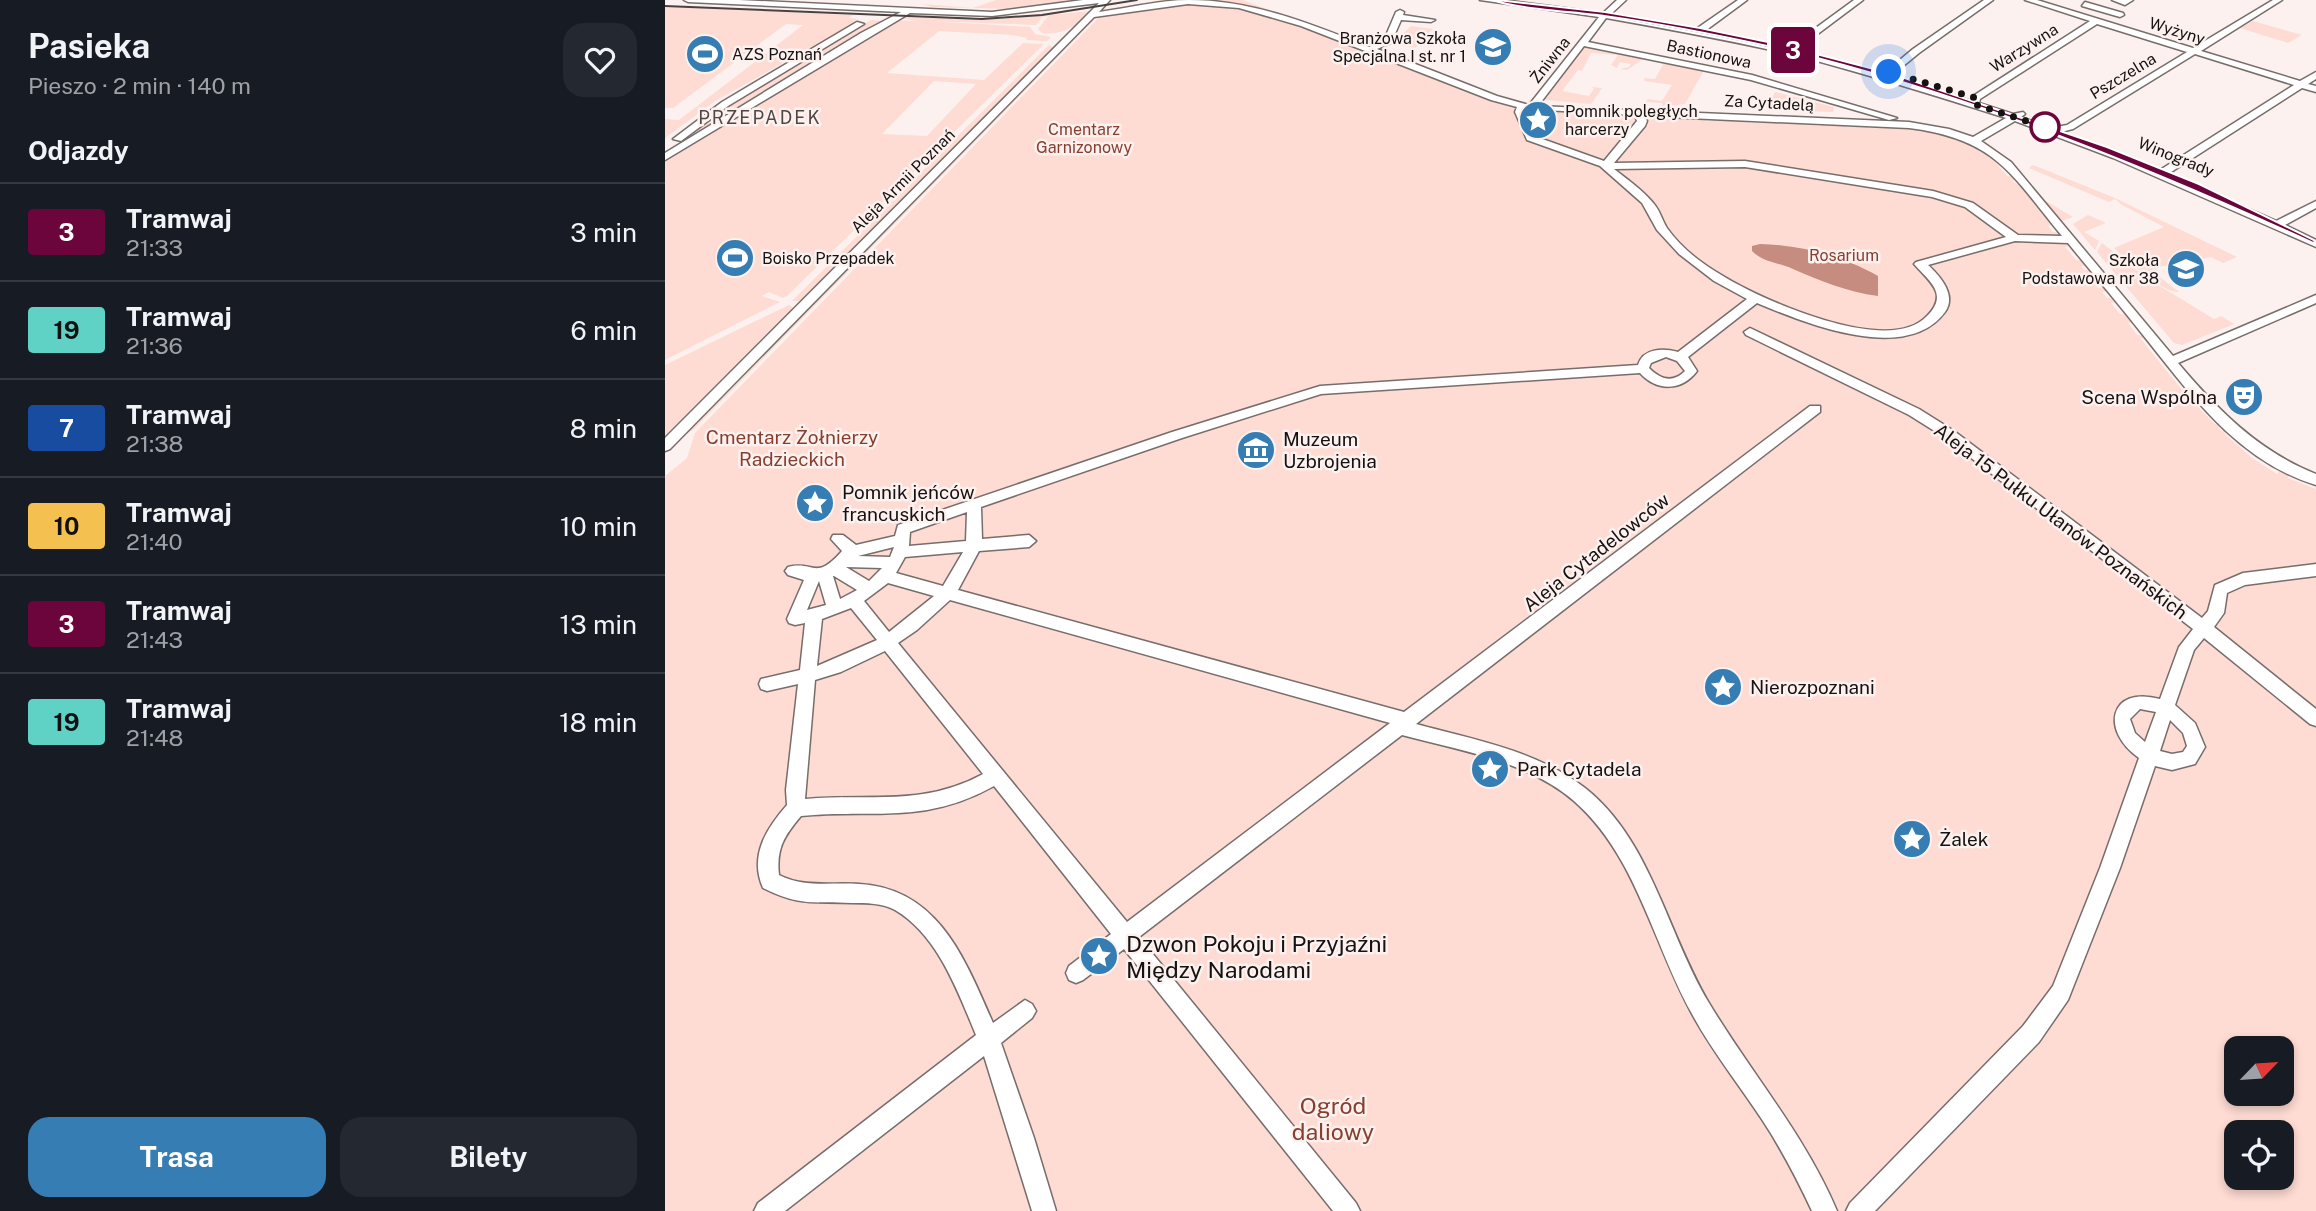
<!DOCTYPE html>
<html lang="pl">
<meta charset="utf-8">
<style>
:root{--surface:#171b24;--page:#242831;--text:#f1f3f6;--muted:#9ea1a6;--line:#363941;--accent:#357db2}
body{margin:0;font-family:"Public Sans",sans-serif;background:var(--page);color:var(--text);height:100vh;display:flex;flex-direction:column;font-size:26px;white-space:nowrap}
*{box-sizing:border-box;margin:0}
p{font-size:23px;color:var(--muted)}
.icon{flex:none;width:38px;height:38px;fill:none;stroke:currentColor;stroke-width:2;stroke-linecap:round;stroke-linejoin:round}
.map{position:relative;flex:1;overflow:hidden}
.side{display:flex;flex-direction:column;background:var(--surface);width:665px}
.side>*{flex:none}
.badge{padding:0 14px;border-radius:5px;font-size:24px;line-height:46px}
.needle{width:46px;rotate:65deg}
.buttons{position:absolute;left:1559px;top:1036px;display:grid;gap:14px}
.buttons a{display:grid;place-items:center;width:70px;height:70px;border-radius:14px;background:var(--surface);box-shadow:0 4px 10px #0003;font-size:35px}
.you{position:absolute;width:35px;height:35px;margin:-18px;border:5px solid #fff;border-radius:50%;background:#1a73e8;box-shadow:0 0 0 10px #1a73e833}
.map>.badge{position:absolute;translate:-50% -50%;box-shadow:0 0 0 4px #fff}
h2{padding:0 28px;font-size:26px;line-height:63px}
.round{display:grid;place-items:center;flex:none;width:74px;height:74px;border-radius:21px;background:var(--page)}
.overview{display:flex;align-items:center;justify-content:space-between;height:119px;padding:0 28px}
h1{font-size:33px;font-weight:700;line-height:52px}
.cta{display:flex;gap:14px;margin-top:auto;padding:14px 28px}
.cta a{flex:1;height:80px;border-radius:21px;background:var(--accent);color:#fff;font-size:28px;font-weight:700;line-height:80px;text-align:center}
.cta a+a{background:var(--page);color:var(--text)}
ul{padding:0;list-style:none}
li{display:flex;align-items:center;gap:21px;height:98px;padding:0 28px;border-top:2px solid var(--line)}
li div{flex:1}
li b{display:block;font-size:26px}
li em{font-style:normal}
li .badge{min-width:77px;font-weight:700;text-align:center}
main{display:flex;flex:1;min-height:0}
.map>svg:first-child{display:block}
.green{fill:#fedbd3;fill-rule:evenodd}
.water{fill:#c58c7f}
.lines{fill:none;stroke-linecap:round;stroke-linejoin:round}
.minor-casing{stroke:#776d6b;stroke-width:3}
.minor{fill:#fff;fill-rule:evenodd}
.tram{stroke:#484342;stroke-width:2}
.line{fill:#6d053d;stroke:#fff;stroke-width:2}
.walk{stroke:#151211;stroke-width:7;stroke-dasharray:0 12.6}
.stop-dot{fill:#fff;stroke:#6d053d;stroke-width:3.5}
.labels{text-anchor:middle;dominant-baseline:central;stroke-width:5;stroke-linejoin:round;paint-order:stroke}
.far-street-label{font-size:16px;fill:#151211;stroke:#fcf1ee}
.far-poi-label{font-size:16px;fill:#151211;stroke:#fcf1ee;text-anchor:start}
.far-park-label{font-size:16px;fill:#873e2e;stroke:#fcf1ee}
.far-neighbourhood-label{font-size:18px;letter-spacing:2px;fill:#504745;stroke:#fcf1ee}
.poi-label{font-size:19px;fill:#151211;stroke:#fcf1ee;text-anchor:start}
.park-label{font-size:19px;fill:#873e2e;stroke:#fcf1ee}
.street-label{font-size:19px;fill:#151211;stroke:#fcf1ee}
.near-poi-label{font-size:23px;fill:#151211;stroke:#fcf1ee;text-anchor:start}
.near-park-label{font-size:23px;fill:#873e2e;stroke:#fcf1ee}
</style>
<main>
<section class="side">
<div class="overview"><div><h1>Pasieka</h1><p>Pieszo · 2 min · 140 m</p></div><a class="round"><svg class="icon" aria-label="heart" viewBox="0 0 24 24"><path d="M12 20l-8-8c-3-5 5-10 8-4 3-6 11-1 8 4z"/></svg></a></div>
<h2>Odjazdy</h2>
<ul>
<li><span class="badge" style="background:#6d053d;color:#fff">3</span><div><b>Tramwaj</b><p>21:33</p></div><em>3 min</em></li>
<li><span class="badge" style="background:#60d1c5;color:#111">19</span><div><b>Tramwaj</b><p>21:36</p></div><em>6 min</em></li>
<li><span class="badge" style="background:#174ca1;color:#fff">7</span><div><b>Tramwaj</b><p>21:38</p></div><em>8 min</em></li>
<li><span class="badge" style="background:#f4c04f;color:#111">10</span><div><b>Tramwaj</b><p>21:40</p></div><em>10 min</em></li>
<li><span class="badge" style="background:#6d053d;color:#fff">3</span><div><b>Tramwaj</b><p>21:43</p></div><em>13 min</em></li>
<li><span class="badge" style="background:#60d1c5;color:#111">19</span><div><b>Tramwaj</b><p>21:48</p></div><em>18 min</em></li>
</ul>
<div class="cta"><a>Trasa</a><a>Bilety</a></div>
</section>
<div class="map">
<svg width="1651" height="1211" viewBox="0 0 1651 1211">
<rect width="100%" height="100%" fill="#fcf1ee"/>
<g class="green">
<path d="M331,0H416L347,9L268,7L257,4L308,8Z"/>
<path d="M497,0H577L605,10L587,8L848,107L995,116V119H1007V116L1026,117L1027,120L1041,118V121H1048V118L1084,120L1085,123H1101V121L1156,126V123L1183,124L1184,127H1193V125H1202L1203,128H1212V125L1267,131L1266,133L1276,135L1277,132L1292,140L1295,137L1319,152L1329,161H1335L1331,163L1342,176H1348L1351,180L1347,181L1408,217L1383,226L1388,232H1395L1406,246L1400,247L1411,260H1418L1423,266H1416L1419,270H1427L1439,285H1432L1433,288L1441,287L1444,291L1437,292L1442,298H1450L1453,302L1446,303L1455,314H1463L1469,322L1463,323L1472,335L1482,337L1475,338L1518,391H1525L1530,397L1524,398L1550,424L1555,423L1558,426L1553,427L1557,431L1563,430L1559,433L1587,458L1612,474L1615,470L1624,475L1623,478L1651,489V1211H0V476L22,458L30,433L442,9ZM1572,1048H1617V1094H1572ZM1572,1132H1617V1178H1572Z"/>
<path d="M0,6L185,15H188L184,18L192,19L188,22L190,23L50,101L0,138V119L14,120L138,25L121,24L8,108H0Z"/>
<path d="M425,8L385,15L425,11C410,27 400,35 377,33L373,29L383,16L377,17L371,25L263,21L365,27L370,34L386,37L382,41L361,40L362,38L347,35L274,31L222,73L319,80L358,43L379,44L122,296L118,298L104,292L97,296L115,302L0,360V159L231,20L252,21L235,18L238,17L335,19ZM269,81L311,84L262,136L217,134Z"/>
<path d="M432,17L28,430L19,435L425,20Z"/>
<path d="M206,20L217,21L8,148C61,95 142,58 206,20Z"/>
<path d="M1588,21L1637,35L1623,43L1575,28Z"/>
<path d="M746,26L768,29L750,48L727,44Z"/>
<path d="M384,45L389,48L137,301H127Z"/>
<path d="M924,47L1039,70L1020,104L998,107L997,103L981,102L983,99L997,101L1007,85L979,81L980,79L977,78L990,79L999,63L978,59L962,70L955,69L964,67L966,64L955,62L952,68L946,65L953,55L926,53L917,71L913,70L897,91L924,96L929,89L927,87L937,88L926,104L880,100L919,48Z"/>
<path d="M1110,92L1169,107L1168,112L1102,110Z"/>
<path d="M1368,165L1450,198L1572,257L1558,263L1546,257L1494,267L1491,269V274L1514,292C1495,292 1463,260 1449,248L1499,227L1457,205L1450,199L1444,202L1364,168Z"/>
<path d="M1423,215L1441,223L1419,232L1434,241L1430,250L1408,224Z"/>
<path d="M1437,243L1483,279L1549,319L1556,316L1569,324L1517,345L1509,343L1432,252Z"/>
<path d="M124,305L129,309L0,436V365Z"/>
</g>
<path class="water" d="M1095,244C1135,245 1178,256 1213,276V296C1182,292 1156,281 1128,269C1113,262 1099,263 1087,251V246Z"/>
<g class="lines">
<defs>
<g id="minor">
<path d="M19,0H74L327,12L418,0H445L434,12C463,8 495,0 524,0C587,0 647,24 704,47L719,40L731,12L735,10L739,12L738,15L770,20L766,22L736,20L726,43L712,49L832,96L864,105L934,17L815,0H838L938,13L952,0H961L946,14L1031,29L1073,0H1082L1040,31L1122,49L1189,0H1198L1130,51L1218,74L1248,49L1319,0H1328L1254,53L1226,76L1306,101L1308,96L1425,21L1360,0H1372L1528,48L1608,0H1617L1536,51L1635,81L1651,72V79L1643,84L1651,86V92L1637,88L1503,174L1611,221L1651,201V208L1620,225L1651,240V247L1448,158L1350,121L1316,141L1346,162L1508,356L1651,295V303L1513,363C1553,410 1593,451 1651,474V485C1574,462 1526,395 1478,335C1454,304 1428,274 1403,243L1350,241L1263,265C1275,276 1292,295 1280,312C1241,365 1140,323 1092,303L1023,357L1032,371C1017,391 992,392 975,373L656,394L517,438L316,507L317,539L364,535L371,541L364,547L314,551L293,590L739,712L1145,406H1155V412L751,724C807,739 873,751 920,788C986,840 1002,933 1044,1003C1086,1073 1140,1135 1172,1211H1147C1132,1179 1116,1148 1096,1118C1073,1083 1046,1050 1026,1012C988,943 971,855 909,801C863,761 793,750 737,735L474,937L691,1203L695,1211H668L459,949L418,980L411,983L404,980L401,973L404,966L446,934L329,786C259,825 210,809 136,816C119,836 111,849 114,875C139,888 166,882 194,884C273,888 300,959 328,1023L360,1000L367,1004L371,1011L367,1018L336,1043L369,1138L391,1211H367L319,1056L120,1211H89L93,1203L311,1035C293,992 273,935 230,910C218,903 200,903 187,903C147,901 136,907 98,888C84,856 101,829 122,805L121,790L133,684L102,691L96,689L94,684L96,679L135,670L140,623L130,625L124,623L122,619L139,580L123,575L120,571L123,567C149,560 150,582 177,551L166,539L168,535H178L191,545L230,536L233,525L507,432L655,386L973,365C978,348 998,348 1013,352L1082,299L1049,281L1014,254L992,230L977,203L935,166L862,140L850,112L852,107L826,100L636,26L574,8L523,4L429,17L5,449L0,451V438L434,3L327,16L245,13L0,160V153L196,33L236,12L23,2ZM941,18C1008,30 1075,42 1141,58C1208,76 1275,97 1341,118L1308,137L1284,129L1244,122L873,106L919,46L1086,80L1224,120L1232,118L1087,75L923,42ZM1432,24L1522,52L1402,125L1386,128L1356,117L1360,114L1358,112L1348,114L1314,103L1315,99ZM1530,54L1629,85L1495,170L1396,132L1408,129ZM861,109L970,115L972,121L939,161L869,136ZM979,116L1244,128C1331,139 1346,174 1397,236L1353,235L1308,203L1268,191L1080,161L949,163L980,126L982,121ZM1080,167L1267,197L1300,207L1341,237L1251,262L1249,264C1265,282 1284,294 1262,316C1224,357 1097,300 1058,276C1037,264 1016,248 1002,228C997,220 995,211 989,204C978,190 963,180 949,169ZM1001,357L1012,361L1020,371C1008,383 996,380 984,368L986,363ZM302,512L301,541L244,546L245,532ZM229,547L225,557L193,556ZM298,552L278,586L231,573L240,557ZM181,567L217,568L204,581ZM168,576H169L192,590L175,599ZM154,581L161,605L142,610ZM223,583L269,596L224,632L199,601ZM285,600L725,723L462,922L233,643L252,630ZM186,608L212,640L152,666L157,619ZM220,651L318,774C257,807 206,793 140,799L150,680L176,672Z"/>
<path d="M1447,0H1468L1460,5Z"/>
<path d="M1420,2L1458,13L1459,15L1455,17L1417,6Z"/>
<path d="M192,22L199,24L63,106L16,141L8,139L57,102Z"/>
<path d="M1085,328L1254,409L1289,431L1537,618L1543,611L1550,585L1578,573L1651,564V576L1580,585L1562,593L1559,613L1549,627L1651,709V726L1645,724L1539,638L1529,650L1510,705L1530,723L1540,747L1530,764L1507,770L1490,766L1455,868L1403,1000L1374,1042L1210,1211H1181L1185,1203L1358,1026L1388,986L1435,868L1474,758C1435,731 1444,685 1495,699L1514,647L1528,629L1279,437L1244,415L1081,335L1079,332ZM1475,709L1491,712L1480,742L1470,733L1465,719ZM1505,720L1518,733L1522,746L1518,752L1507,754L1495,751Z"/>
</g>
</defs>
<use href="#minor" class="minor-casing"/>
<use href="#minor" class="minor"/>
<g class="tram">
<path d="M832,0C939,14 1045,31 1150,57C1323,101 1489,166 1651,241"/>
<path d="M0,6L317,19L377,15L472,0"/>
</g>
</g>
<path class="line" d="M829,0H832L940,12L1035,28L1117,45L1228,74L1442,147L1534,184L1651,241L1648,243C1476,164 1300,93 1116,49C1057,36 998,24 939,16C913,12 849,9 829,0Z"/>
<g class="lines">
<path class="walk" d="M1224,72L1311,98L1309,104L1380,127"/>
</g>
<defs>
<symbol id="school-disc" viewBox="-11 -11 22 22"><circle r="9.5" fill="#357db2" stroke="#fcf1ee"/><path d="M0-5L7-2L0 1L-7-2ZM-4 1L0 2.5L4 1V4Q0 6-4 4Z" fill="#fff"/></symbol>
<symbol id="stadium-disc" viewBox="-11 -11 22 22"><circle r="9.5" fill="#357db2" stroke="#fcf1ee"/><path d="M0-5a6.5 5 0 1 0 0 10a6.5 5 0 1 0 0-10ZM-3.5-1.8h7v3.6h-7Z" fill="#fff"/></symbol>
<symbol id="sight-disc" viewBox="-11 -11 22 22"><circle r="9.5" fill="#357db2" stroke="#fcf1ee"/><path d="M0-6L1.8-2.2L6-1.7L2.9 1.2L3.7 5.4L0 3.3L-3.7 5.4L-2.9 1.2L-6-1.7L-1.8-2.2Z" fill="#fff"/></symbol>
<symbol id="theatre-disc" viewBox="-11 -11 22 22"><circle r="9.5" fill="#357db2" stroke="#fcf1ee"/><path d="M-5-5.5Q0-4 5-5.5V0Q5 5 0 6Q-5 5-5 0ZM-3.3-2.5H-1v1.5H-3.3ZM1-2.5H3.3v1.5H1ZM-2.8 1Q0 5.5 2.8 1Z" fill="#fff"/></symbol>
<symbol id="museum-disc" viewBox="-11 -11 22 22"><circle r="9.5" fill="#357db2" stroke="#fcf1ee"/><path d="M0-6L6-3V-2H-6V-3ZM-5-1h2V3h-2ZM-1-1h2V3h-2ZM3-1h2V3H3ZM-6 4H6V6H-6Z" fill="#fff"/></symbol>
</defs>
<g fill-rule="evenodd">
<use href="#school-disc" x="806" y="25" width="44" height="44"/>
<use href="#stadium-disc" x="18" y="32" width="44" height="44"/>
<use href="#sight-disc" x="851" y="98" width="44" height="44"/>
<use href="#stadium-disc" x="48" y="236" width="44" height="44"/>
<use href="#school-disc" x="1499" y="247" width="44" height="44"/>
<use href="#theatre-disc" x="1557" y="375" width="44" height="44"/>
<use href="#museum-disc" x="569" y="428" width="44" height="44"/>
<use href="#sight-disc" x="128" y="481" width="44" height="44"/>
<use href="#sight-disc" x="1036" y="665" width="44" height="44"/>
<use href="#sight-disc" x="803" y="747" width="44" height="44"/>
<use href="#sight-disc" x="1225" y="817" width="44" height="44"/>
<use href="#sight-disc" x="412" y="934" width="44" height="44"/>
</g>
<circle class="stop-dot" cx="1380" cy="127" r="14"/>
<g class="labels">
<g class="far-street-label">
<text transform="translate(1512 31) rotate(17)">Wyżyny</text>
<text transform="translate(1359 48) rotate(-32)">Warzywna</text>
<text transform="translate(1044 54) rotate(12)">Bastionowa</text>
<text transform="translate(885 60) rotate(-52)">Żniwna</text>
<text transform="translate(1458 76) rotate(-31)">Pszczelna</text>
<text transform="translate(1104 103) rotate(3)">Za Cytadelą</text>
<text transform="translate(1511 157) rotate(22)">Winogrady</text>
<text transform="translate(238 181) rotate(-45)">Aleja Armii Poznań</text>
</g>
<g class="far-poi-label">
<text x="801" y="38" text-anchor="end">Branżowa Szkoła<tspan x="801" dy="18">Specjalna I st. nr 1</tspan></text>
<text x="67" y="54">AZS Poznań</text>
<text x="900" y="111">Pomnik poległych<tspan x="900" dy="18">harcerzy</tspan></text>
<text x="97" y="258">Boisko Przepadek</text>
<text x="1494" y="260" text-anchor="end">Szkoła<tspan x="1494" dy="18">Podstawowa nr 38</tspan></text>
</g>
<g class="far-park-label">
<text x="419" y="129">Cmentarz<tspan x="419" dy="18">Garnizonowy</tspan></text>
<text x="1179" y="255">Rosarium</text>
</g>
<g class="far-neighbourhood-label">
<text x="95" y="117">PRZEPADEK</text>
</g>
<g class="poi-label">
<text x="1552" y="397" text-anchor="end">Scena Wspólna</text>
<text x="618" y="439">Muzeum<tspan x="618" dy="22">Uzbrojenia</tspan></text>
<text x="177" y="492">Pomnik jeńców<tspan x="177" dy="22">francuskich</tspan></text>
<text x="1085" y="687">Nierozpoznani</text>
<text x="852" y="769">Park Cytadela</text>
<text x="1274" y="839">Żalek</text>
</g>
<g class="park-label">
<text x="127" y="437">Cmentarz Żołnierzy<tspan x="127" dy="22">Radzieckich</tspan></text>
</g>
<g class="street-label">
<text transform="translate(1396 521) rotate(37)">Aleja 15 Pułku Ułanów Poznańskich</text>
<text transform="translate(931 552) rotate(-38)">Aleja Cytadelowców</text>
</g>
<g class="near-poi-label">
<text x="461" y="943">Dzwon Pokoju i Przyjaźni<tspan x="461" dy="26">Między Narodami</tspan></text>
</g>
<g class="near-park-label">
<text x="668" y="1105">Ogród<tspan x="668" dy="26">daliowy</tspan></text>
</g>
</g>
</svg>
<div class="buttons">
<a><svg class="needle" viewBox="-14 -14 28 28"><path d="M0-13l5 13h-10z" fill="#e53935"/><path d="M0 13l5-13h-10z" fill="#9ea1a6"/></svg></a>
<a><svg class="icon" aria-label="locate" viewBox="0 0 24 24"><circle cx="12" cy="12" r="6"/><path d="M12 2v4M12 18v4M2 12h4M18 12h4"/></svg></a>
</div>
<div class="you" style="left:1224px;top:72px"></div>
<b class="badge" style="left:1128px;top:50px;background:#6d053d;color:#fff">3</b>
</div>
</main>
